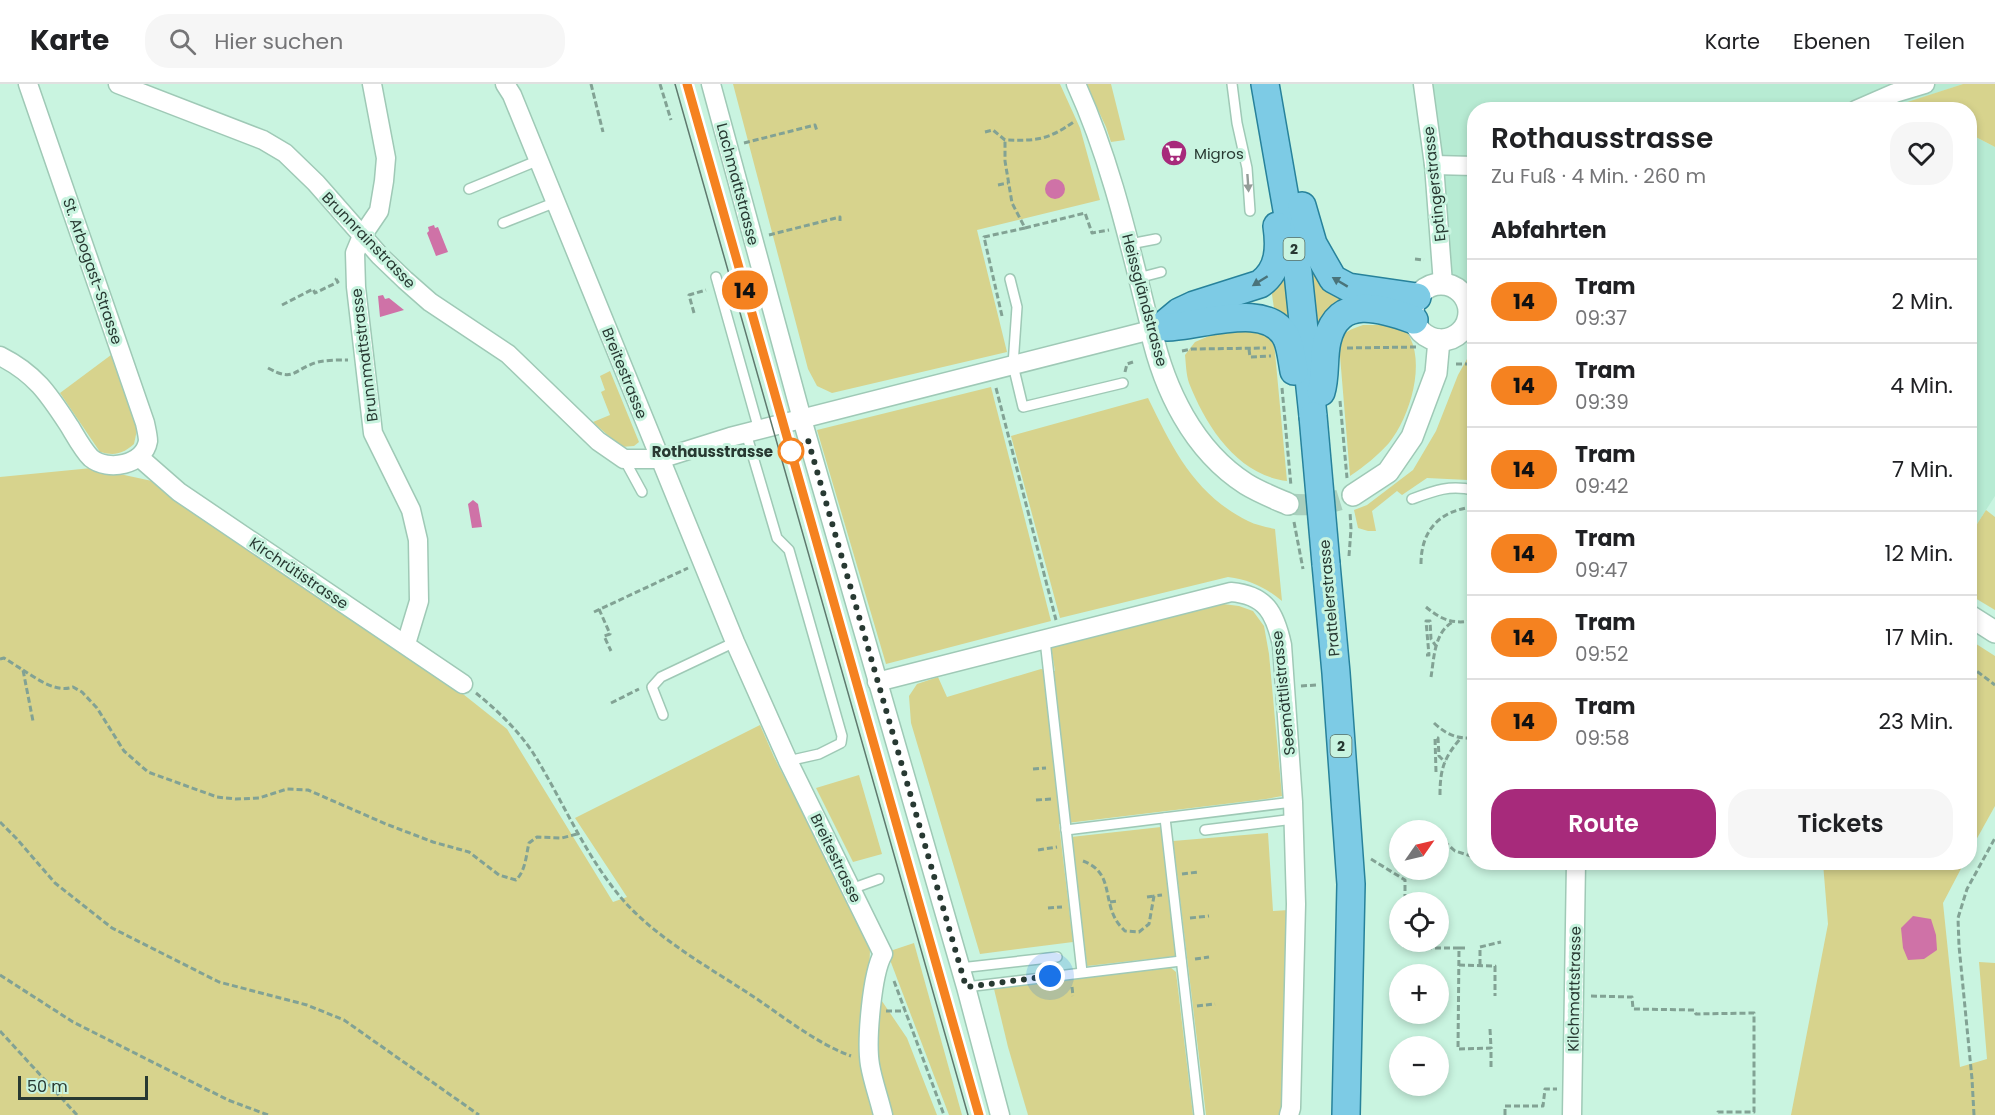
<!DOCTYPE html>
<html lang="de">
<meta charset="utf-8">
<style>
:root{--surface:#fff;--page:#f6f6f6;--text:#202124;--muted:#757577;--line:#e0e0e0;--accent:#a72a7b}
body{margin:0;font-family:Poppins,sans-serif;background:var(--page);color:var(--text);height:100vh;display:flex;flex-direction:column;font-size:22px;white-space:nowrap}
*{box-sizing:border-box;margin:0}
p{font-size:20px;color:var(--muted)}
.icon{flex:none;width:33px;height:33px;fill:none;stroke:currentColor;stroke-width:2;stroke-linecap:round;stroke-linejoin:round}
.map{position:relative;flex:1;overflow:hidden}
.drawer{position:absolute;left:1467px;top:18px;width:510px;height:768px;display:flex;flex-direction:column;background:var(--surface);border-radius:24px;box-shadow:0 3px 9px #0003}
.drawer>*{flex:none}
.badge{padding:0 12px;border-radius:20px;font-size:21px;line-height:39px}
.needle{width:39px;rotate:56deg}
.controls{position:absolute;left:1389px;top:736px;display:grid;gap:12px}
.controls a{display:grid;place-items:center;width:60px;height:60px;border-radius:50%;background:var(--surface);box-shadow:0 3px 9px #0003;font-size:30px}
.scale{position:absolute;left:18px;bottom:15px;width:130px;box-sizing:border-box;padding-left:6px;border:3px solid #283932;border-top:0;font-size:16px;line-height:21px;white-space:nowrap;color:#283932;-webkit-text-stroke:4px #c9f4e0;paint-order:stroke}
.you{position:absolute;width:30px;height:30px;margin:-15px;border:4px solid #fff;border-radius:50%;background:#1a73e8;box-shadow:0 0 0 9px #1a73e833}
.map>.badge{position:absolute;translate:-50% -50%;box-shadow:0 0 0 3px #fff}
h2{padding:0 24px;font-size:22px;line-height:54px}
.round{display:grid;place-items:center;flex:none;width:63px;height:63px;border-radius:24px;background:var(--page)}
.summary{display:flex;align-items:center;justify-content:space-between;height:102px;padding:0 24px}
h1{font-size:28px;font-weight:600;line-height:45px}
.button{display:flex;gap:12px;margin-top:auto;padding:12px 24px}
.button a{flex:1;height:69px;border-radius:24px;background:var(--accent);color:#fff;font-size:24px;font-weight:600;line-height:69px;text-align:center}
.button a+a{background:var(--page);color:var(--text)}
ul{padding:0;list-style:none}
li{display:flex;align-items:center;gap:18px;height:84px;padding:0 24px;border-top:2px solid var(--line)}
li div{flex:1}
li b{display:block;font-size:22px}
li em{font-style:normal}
li .badge{min-width:66px;font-weight:700;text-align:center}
header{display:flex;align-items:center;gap:36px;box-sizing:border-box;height:84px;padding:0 30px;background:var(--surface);border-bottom:2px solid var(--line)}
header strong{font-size:28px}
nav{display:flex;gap:33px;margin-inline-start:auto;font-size:21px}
.search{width:420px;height:54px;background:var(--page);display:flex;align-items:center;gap:15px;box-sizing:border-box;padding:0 21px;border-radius:24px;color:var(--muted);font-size:22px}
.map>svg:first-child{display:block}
.built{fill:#b7ebd3}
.green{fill:#d7d38d}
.water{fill:#cf72a7}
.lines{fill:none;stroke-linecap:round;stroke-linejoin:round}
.tertiary-tunnel{stroke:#a9cfbd;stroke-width:21;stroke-dasharray:21 10;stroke-linecap:butt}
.service-casing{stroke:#9fc9b6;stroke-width:12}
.minor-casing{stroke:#9fc9b6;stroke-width:21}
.tertiary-casing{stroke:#9fc9b6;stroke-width:24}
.primary-casing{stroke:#27829b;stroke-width:30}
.path{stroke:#82a294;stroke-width:3;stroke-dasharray:6 3;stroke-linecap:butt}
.service{stroke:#fff;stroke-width:9}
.minor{stroke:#fff;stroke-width:18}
.tertiary{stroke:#fff;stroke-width:21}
.primary{stroke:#7dcbe5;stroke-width:27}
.tram{stroke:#5f796e;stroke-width:1.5}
.primary-bridge-casing{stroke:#27829b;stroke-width:30;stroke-linecap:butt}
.primary-bridge{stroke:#7dcbe5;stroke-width:27}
.oneway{fill:#949c98}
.oneway2{fill:#4a737a}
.line-casing{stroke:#fff;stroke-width:14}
.line{stroke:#f58220;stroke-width:9}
.walk{stroke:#283932;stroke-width:6;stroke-dasharray:0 10.8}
.stop-dot{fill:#fff;stroke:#f58220;stroke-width:3}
.labels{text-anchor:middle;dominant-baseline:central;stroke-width:6;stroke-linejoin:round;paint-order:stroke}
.shield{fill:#c9f4e0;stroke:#587166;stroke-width:1.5}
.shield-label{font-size:14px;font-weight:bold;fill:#283932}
.poi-label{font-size:15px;fill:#283932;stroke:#c9f4e0;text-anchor:start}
.street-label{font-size:15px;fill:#283932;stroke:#c9f4e0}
.stop-label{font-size:15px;font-weight:bold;fill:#283932;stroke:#c9f4e0;text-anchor:end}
</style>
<header>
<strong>Karte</strong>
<div class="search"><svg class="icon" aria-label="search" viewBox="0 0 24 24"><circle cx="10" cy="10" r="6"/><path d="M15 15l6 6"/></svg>Hier suchen</div>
<nav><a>Karte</a><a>Ebenen</a><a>Teilen</a></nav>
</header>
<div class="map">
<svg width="1995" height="1031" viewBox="0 0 1995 1031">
<rect width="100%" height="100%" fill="#c9f4e0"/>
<g class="built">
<path d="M1423,0H1963L1886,26H1474V222L1443,200Z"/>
<path d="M1970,50L1995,63V412L1970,451Z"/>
</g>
<g class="green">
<path d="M733,0H1060L1080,44L1100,116L977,146L1007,268L832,309L817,302L808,285Z"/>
<path d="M1086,0H1111L1125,56L1111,58L1106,43Z"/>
<path d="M1963,0H1995V63L1970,50V26L1886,25Z"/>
<path d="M1309,180L1349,213L1318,250Z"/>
<path d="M1285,187L1293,245L1275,231L1271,204Z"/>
<path d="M1363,241H1389L1407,248C1427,278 1410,333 1389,359C1377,372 1365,382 1350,392L1339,260C1341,248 1352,245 1363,241Z"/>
<path d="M1249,245L1264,249L1274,258L1287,397C1237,391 1206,342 1189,299C1186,290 1186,280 1185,271L1195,258L1216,249Z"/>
<path d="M111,271L137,346L134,360C122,370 115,372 100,368L60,309Z"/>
<path d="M1467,275L1474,277C1474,302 1480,378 1468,396L1427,394L1402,411L1397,407L1372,427L1376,447H1368L1358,444L1354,426L1367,421L1413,386L1436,347L1458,291Z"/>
<path d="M610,287L639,358L634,362L621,363L593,338L610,331L601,308L605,306L600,292Z"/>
<path d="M991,303L1051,537L886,580L817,346Z"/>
<path d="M1148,314C1173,365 1194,410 1248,437C1256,441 1266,443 1275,445L1282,517C1265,503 1250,496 1228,493L1060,534L1011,352Z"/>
<path d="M92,384L152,397L258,470L463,600V610L507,645L613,818L627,813L575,734L760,641L774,673L864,849L870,865L869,898L907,954L937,1031H0V393Z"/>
<path d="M1986,426L1995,433V526L1970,511V451Z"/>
<path d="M1223,520L1239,522L1253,527L1264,542L1269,570L1282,712L1266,715L1059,740L1073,858L980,870L911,639L909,612L917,600L938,593L947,613L1041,585L1055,587L1051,563Z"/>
<path d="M1970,556L1995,572V722L1970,767Z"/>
<path d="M859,691L882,770L853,778L816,704Z"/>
<path d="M1161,743L1176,872L1087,882L1071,753Z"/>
<path d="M1268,749L1273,827L1289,826L1282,1031H1206L1173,757Z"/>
<path d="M1823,779H1964L1943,819L1960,983L1987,975L1979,878L1995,879V1031H1791L1828,840Z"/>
<path d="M914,859L962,1031H949L887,868Z"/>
<path d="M1170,883L1176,888L1193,1031H1028L1008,963L994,905Z"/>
</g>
<g class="water">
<circle cx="1055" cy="105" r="10"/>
<path d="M434,141L435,144L438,143L448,168L436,172L427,149L429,147L428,143Z"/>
<path d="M383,211L385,215L389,214L404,226L380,233L378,212Z"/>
<path d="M473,416L478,420L482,443L472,444L468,420Z"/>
<path d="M1913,832L1931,835L1936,851L1937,866L1924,875L1908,876L1903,864L1901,844Z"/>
</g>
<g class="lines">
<path class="tertiary-tunnel" d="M1288,420C1312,422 1330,421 1353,411"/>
<defs>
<g id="service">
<path d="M1232,0L1237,39L1247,84L1250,127"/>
<path d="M469,105L539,76"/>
<path d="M503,139L556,118"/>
<path d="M1130,160L1156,155"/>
<path d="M716,193L759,346"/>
<path d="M1138,194L1161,188"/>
<path d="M1010,195L1017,223L1013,281L1023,323L1123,299"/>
<path d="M746,349L777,454L789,466L842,652L841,659L819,670L788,677"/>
<path d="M624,375L642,408"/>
<path d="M1412,415C1436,406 1449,401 1474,406"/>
<path d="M1045,556L1082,888"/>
<path d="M663,631L652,603L661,593L735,558"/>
<path d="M1165,734L1199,1031"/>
<path d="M1066,746L1293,718"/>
<path d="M1205,746L1294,735"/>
<path d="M851,805L879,795"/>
<path d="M960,884L1057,873"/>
<path d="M966,903L1181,877"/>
</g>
<g id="minor">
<path d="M118,0L263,56L285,69L316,99L380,172L405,196L430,218L508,270L598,357L624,375H660L730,353L1151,246C1130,163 1112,79 1076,0"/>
<path d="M372,0L386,74L384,97L379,127L362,152L355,169L356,203L373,349L411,426L418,456L419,517L406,560"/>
<path d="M505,0L512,11L735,558L788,677L883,870C872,889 866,957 870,981C873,998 879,1014 883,1031"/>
<path d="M711,0L802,335L966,903L1000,1031"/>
<path d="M1423,0L1434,81L1443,200"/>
<path d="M1856,26L1895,9L1925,0"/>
<path d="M1434,81L1474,82"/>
<path d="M0,272C36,290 49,311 70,343C76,353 83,366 91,374C108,388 144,381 148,357C148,352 146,344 145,339L28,0"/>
<path d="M139,373L179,408L463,600"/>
<path d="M877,598L1231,508C1266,511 1275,529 1282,561L1293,718L1296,820L1291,1024L1289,1031"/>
<path d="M1572,1031L1576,778"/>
</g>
<g id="tertiary">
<circle cx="1441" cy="228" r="28"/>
<path d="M1151,246C1164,305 1193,366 1246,400C1259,408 1274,414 1288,420"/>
<path d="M1353,411L1388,388L1412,353L1436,289L1439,256"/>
<path d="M1970,532L1995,548"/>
</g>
<g id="primary">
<path d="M1265,0L1298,189L1313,332"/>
<path d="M1302,122L1313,160L1333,195L1348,203L1417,213"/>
<path d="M1161,243L1179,228L1194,221L1260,200C1280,186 1280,163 1277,142"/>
<path d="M1167,243C1200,243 1269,215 1287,255C1291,264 1292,277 1294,287"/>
<path d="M1321,308C1326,292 1323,274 1327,257C1338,210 1381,224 1414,236"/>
<path d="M1326,480L1336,589L1351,800L1346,1031"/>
</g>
</defs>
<use href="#service" class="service-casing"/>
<use href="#minor" class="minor-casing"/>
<use href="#tertiary" class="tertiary-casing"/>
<use href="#primary" class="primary-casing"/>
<g class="path">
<path d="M591,0L603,48"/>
<path d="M660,0L671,36"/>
<path d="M985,48L993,46L1005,56C1037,57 1048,56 1075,37"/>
<path d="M744,59L815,41L817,47"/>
<path d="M998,101L1008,99"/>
<path d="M1025,144L1085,129L1092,149L1109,146"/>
<path d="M769,151L840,133V137"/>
<path d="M1415,175L1424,176"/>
<path d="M1461,197L1474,212"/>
<path d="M282,221L313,205L315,209L338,198L336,195L339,193"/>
<path d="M694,229L689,211L706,206"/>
<path d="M1002,232L984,153L1025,144L1012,119L1005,77V56"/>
<path d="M1347,264L1417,263"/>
<path d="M1249,265L1250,273L1271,272"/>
<path d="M1182,267L1192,265L1266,264"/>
<path d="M1456,280H1474"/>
<path d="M268,284C295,299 293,285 318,278C327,276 338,276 348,276"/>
<path d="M1125,288L1127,280L1133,278"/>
<path d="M996,304L1056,536"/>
<path d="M1282,304L1291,402"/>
<path d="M1340,317L1347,394"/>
<path d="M1294,438L1303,485"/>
<path d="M1349,472L1351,445L1350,428"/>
<path d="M1421,480C1421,445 1441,426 1474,423"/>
<path d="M1426,523C1441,536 1455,541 1474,536"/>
<path d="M599,525L610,550L604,552L611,567"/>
<path d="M594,528L688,484"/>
<path d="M1426,571H1429L1426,537H1430L1431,555L1436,562"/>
<path d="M0,575L4,574L23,586L33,637"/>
<path d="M1970,582L1995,601"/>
<path d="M23,586C37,595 56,609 73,603L82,608L97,624L124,667L148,688L217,713L236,715L259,714L287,705L308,706L386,740L433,758L469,768L499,791L516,796C526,786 526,771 529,759L537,753L562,754L577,750"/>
<path d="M1431,593C1434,575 1434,548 1453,538"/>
<path d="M1301,602L1316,601"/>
<path d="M476,609C498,627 520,648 535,672C562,716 582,764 614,805C648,850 707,882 754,913C785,934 816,959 851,972"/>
<path d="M611,619L639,605"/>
<path d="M1434,639C1447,651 1457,655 1474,654"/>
<path d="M1033,685L1046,684"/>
<path d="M1436,688L1435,654H1438L1439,672L1445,678"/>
<path d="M1440,711C1440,685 1444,674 1460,655"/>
<path d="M1036,716L1052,715"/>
<path d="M0,738L16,754L55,799L112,844L219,898L307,921L344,936L479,1031"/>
<path d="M1444,757L1455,767L1474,773"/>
<path d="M1038,766L1057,763"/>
<path d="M1371,775L1405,796V819"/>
<path d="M1083,777C1113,788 1103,814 1116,836C1118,840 1122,844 1125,847L1139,848L1149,840L1154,812L1162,811"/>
<path d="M1182,790L1198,788"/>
<path d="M1147,813L1154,812"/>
<path d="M1110,818L1119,817"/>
<path d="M1048,824L1062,823"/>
<path d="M1190,834L1209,832"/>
<path d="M1405,858V864H1459L1458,965L1491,964V984"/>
<path d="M1459,864H1468"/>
<path d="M1195,875L1209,873"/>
<path d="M1459,881L1495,882V912"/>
<path d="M1480,881V863L1501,858"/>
<path d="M0,891L73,938L228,1016L268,1031"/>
<path d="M894,897L944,1031"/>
<path d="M1072,903L1073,912"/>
<path d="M1591,912L1632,913L1633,925L1694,926L1696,930L1754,929V1028H1718L1717,1031"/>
<path d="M1197,922L1215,920"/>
<path d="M886,927H905"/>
<path d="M1490,945L1491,964"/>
<path d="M0,947L77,1031"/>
<path d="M1505,1031V1022H1543L1545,1005H1557"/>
<path d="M1974,1031L1972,995L1959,862L1958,834L1967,805L1995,754"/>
</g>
<use href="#service" class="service"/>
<use href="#minor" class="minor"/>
<use href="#tertiary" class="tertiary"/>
<use href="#primary" class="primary"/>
<g class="tram">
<path d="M675,0L968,1031"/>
<path d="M687,0L979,1031"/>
</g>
<defs>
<path id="primary-bridge" d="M1313,332L1326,480"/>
</defs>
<use href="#primary-bridge" class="primary-bridge-casing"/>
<use href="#primary-bridge" class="primary-bridge"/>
</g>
<defs><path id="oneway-solid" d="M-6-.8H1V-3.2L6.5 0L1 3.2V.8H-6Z" transform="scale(1.5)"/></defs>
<use class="oneway" href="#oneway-solid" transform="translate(1248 99) rotate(86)"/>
<g class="oneway2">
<use href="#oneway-solid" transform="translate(1260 197) rotate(148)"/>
<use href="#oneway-solid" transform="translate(1340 198) rotate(-149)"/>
</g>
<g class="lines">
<defs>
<path id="line" d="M687,0L979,1031"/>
</defs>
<use href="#line" class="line-casing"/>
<use href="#line" class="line"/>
<path class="walk" d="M791,367L808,356L966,903L1050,892"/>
</g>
<defs>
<symbol id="supermarket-disc" viewBox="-11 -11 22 22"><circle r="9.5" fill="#a72a7b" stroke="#c9f4e0"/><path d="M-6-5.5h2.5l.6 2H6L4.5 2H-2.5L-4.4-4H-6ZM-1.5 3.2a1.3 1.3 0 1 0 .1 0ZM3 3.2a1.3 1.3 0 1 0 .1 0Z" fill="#fff"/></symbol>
</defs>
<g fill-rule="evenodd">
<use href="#supermarket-disc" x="1159" y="54" width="30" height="30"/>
</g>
<circle class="stop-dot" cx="791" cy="367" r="12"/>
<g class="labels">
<g class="shield">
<rect x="1283.5" y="154" width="21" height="22" rx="4.5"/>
<rect x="1330.5" y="651" width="21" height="22" rx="4.5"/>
</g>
<g class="shield-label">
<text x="1294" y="165">2</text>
<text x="1341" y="662">2</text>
</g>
<g class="poi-label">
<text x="1194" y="69">Migros</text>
</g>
<g class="street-label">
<text transform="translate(738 100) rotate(75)">Lachmattstrasse</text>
<text transform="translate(1434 100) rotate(-96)">Eptingerstrasse</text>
<text transform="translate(369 156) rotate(46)">Brunnrainstrasse</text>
<text transform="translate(93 187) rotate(71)">St. Arbogast-Strasse</text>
<text transform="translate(1145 216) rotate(75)">Heissgländstrasse</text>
<text transform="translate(364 271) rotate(-97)">Brunnmattstrasse</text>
<text transform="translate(625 289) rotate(68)">Breitestrasse</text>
<text transform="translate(299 489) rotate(34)">Kirchrütistrasse</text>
<text transform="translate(1329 514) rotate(-95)">Prattelerstrasse</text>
<text transform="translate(1283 609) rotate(-96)">Seemättlistrasse</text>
<text transform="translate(836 774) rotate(64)">Breitestrasse</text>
<text transform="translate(1574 905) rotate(-89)">Kilchmattstrasse</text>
</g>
<g class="stop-label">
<text x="773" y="367">Rothausstrasse</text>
</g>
</g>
</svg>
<div class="controls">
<a><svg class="needle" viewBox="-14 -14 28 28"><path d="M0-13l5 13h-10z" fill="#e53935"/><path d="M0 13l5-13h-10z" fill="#757577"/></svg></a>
<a><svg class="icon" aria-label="locate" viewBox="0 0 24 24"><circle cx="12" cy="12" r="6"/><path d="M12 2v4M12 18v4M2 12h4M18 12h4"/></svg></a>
<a>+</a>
<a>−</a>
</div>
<div class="scale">50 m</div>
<div class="you" style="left:1050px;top:892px"></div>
<b class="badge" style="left:745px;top:206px;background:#f58220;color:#111">14</b>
<section class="drawer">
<div class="summary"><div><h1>Rothausstrasse</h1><p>Zu Fuß · 4 Min. · 260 m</p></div><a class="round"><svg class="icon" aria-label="heart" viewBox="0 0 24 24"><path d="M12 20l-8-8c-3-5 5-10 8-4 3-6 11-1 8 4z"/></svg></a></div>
<h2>Abfahrten</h2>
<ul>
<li><span class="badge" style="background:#f58220;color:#111">14</span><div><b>Tram</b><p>09:37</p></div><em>2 Min.</em></li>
<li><span class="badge" style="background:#f58220;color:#111">14</span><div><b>Tram</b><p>09:39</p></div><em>4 Min.</em></li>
<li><span class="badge" style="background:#f58220;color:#111">14</span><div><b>Tram</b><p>09:42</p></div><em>7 Min.</em></li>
<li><span class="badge" style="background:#f58220;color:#111">14</span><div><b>Tram</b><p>09:47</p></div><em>12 Min.</em></li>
<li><span class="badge" style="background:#f58220;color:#111">14</span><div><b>Tram</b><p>09:52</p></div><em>17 Min.</em></li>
<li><span class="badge" style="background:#f58220;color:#111">14</span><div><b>Tram</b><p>09:58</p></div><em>23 Min.</em></li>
</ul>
<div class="button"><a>Route</a><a>Tickets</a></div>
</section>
</div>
